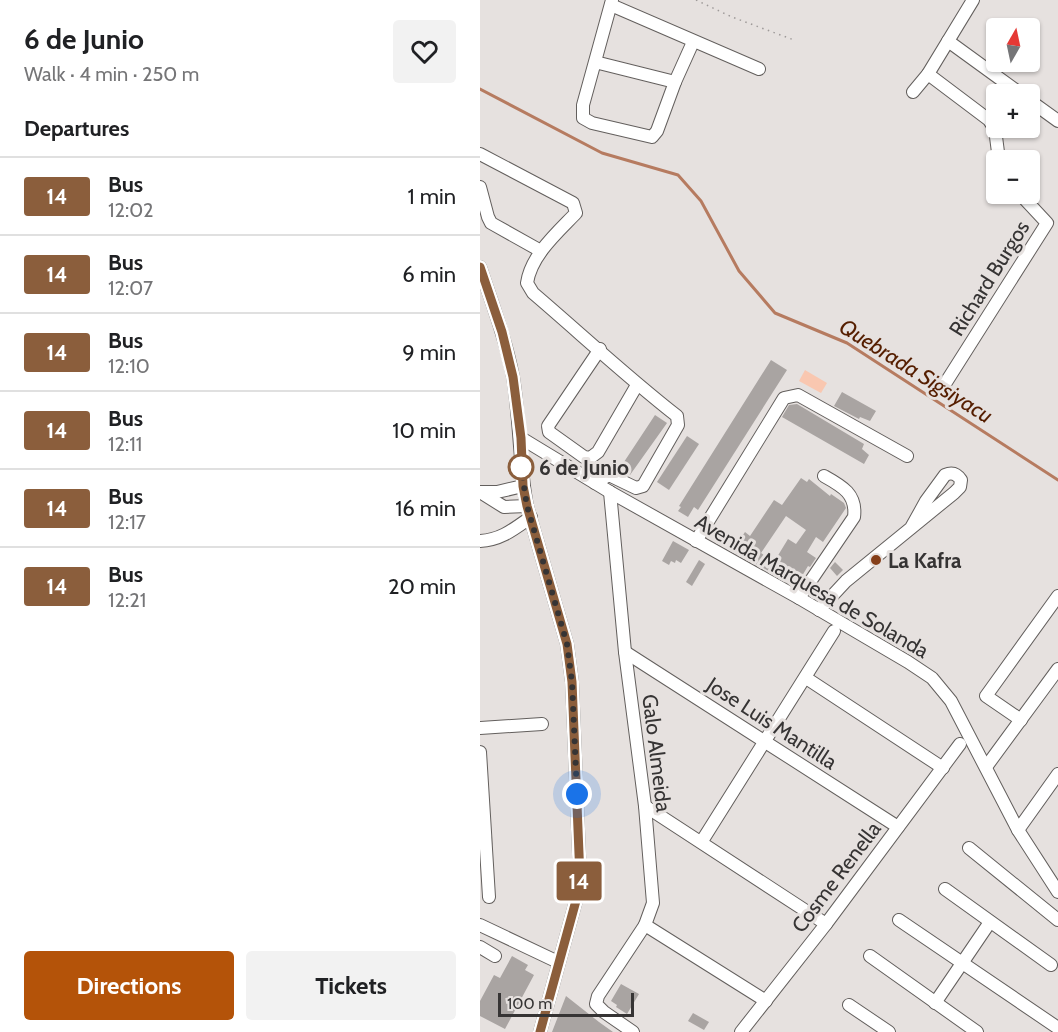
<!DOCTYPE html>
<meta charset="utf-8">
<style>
:root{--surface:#fff;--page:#f2f2f2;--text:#202124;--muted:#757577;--line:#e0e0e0;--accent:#b45309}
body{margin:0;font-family:Cabin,sans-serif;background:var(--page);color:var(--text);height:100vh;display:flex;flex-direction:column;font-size:22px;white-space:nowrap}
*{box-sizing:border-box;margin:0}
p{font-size:20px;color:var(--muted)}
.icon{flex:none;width:33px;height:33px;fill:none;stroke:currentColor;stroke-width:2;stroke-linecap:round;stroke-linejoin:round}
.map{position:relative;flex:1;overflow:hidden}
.drawer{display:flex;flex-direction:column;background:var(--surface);width:480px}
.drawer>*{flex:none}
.badge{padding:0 12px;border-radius:4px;font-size:21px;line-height:39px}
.needle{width:39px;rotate:9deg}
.fabs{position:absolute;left:506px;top:18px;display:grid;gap:12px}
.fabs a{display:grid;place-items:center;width:54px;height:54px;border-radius:6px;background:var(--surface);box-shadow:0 2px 4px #0004;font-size:30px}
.scale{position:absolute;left:18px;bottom:15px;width:136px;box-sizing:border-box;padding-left:6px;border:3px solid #363434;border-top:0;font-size:16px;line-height:21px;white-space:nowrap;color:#363434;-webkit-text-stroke:4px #e6e1df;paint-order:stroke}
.you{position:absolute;width:30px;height:30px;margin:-15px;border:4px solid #fff;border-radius:50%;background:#1a73e8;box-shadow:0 0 0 9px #1a73e833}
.map>.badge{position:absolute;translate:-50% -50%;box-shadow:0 0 0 3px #fff}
h2{padding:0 24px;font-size:22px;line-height:54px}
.round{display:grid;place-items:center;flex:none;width:63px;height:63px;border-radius:6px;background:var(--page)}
.summary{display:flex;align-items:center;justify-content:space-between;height:102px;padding:0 24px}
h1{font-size:28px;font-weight:700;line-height:45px}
.button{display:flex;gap:12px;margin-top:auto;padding:12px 24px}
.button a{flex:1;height:69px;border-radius:6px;background:var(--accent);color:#fff;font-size:24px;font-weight:700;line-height:69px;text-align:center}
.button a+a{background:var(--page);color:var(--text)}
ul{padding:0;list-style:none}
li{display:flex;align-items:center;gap:18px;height:78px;padding:0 24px;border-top:2px solid var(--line)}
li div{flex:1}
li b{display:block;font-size:22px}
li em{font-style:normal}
li .badge{min-width:66px;font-weight:700;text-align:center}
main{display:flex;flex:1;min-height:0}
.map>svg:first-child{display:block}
.green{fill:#f9c7b0}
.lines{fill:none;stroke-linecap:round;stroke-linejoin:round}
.stream{stroke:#b67b60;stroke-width:3}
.building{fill:#a9a4a2;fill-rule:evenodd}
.minor-casing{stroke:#635f5d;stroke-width:14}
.path{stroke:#9e9a99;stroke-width:1.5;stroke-dasharray:1.5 4.5;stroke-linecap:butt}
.minor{stroke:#fff;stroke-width:12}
.line-casing{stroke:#fff;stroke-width:14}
.line{stroke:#8b5e3c;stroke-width:9}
.walk{stroke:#363434;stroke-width:6;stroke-dasharray:0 10.8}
.stop-dot{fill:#fff;stroke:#8b5e3c;stroke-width:3}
.poi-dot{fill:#853f1a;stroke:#e6e1df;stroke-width:2}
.labels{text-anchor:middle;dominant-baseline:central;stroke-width:6;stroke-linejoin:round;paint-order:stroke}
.street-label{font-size:21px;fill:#363434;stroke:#e6e1df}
.stop-label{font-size:21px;font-weight:bold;fill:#363434;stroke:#e6e1df;text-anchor:start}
.poi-label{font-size:21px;font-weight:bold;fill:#363434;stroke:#e6e1df;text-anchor:start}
.water-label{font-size:22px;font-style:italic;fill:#551e00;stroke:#e6e1df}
</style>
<main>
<section class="drawer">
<div class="summary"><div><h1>6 de Junio</h1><p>Walk · 4 min · 250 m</p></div><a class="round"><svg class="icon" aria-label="heart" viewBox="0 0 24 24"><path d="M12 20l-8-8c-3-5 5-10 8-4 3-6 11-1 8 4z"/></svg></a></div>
<h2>Departures</h2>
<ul>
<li><span class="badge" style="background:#8b5e3c;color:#fff">14</span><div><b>Bus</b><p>12:02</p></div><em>1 min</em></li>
<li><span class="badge" style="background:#8b5e3c;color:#fff">14</span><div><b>Bus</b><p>12:07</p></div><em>6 min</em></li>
<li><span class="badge" style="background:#8b5e3c;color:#fff">14</span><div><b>Bus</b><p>12:10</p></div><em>9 min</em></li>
<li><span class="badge" style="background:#8b5e3c;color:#fff">14</span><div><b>Bus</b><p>12:11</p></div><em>10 min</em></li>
<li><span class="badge" style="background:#8b5e3c;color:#fff">14</span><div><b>Bus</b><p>12:17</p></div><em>16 min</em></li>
<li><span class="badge" style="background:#8b5e3c;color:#fff">14</span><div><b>Bus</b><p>12:21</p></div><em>20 min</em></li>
</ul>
<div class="button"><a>Directions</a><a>Tickets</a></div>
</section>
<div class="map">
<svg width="578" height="1032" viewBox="0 0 578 1032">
<rect width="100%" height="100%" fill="#e6e1df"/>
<path class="green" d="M325,370L347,383L341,393L319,381Z"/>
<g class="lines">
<path class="stream" d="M0,89L122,153L198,175L221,201L259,271L295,313L367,343L578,480"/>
</g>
<g class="building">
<path d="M291,360L307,370L218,510L214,507L208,517L198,511L201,507L199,506Z"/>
<path d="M362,392L396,411L390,421L380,417L379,419L354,406Z"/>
<path d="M317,404L384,444L382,449L389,455L384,464L302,417L309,405Z"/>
<path d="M175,415L187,423L150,475L141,469L144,466L142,465Z"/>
<path d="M207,436L219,444L189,490L177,482Z"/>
<path d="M321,478L327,482L329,479L350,496L351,494L364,503L366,508L343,542L336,537L327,552L336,558L330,567L328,566L316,586L297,573L296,575L252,551L265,532L270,536L294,500L302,505ZM306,516L326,530L316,544L308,539L294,562L281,553Z"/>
<path d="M193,541L209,550L201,563L196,560L195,563L191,561L189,565L182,561Z"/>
<path d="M219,560L225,564L212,586L206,582Z"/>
<path d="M355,562L363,570L357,576L350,568Z"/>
<path d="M32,956L48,965L45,970L54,975L25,1029L0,1016V1001L14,975L20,978Z"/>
<path d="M141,984L159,994L147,1014L136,1007L137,1005L131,1001Z"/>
<path d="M86,996L119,1022L133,1032H72Z"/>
<path d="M213,1013L229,1022L224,1030L208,1021Z"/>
</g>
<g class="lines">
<defs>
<g id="minor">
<path d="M131,5L279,69"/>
<path d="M468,41L541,94"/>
<path d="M115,62L195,82L177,131L172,137L112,123L103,118V105L132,0"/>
<path d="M448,74L509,120L515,129L519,160"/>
<path d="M195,82L213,42"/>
<path d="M433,92L448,74L493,0"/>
<path d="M549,100L578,121"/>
<path d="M0,154L93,203L96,213C78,232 51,255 47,283L53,293C101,334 147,377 197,416L198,425L163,486L156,488L129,475L115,483"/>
<path d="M0,187L8,217L11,223L61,251"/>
<path d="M0,267C12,303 26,340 33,377C40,420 39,463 47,506L87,644L92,682L100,878L97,897L60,1032"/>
<path d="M120,349L68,426L69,432L104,457L110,458L118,452L157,385"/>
<path d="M463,387L567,223L540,194"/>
<path d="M41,438L130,492L319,598L428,662L452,678L471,701L538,830L578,892"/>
<path d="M0,492L24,507L47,506"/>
<path d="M0,492H17L43,486"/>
<path d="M130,492L145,652L165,806L173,903L165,925L118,996L116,1004L124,1012L153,1032"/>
<path d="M0,541C21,540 34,529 51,517"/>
<path d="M216,541L304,398L318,395L427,456"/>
<path d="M319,598L374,517C377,494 362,486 344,476"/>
<path d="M339,610L366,581L474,493L480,487L481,480C477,474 472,472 465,475L446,501L431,528"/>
<path d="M145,652L418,827"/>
<path d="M326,678L463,768"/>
<path d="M541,720L506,696L578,596"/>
<path d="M0,728L62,724"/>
<path d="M0,752L9,897"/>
<path d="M506,767L578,669"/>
<path d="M165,806L346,924"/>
<path d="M538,830L578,774"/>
<path d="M222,841L354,631"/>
<path d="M489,848L578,920"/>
<path d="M465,889L571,965"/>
<path d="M419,920L578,1028"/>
<path d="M0,925L78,962"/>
<path d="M165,925L286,1001"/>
<path d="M0,947L15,956"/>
<path d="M390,956L497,1032"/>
<path d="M455,1003L510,922"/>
<path d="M369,1005L409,1032"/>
<path d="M261,1032L346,924L480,744"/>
</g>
</defs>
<use href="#minor" class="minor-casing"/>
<path class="path" d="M216,0L252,17L314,40"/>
<use href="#minor" class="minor"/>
</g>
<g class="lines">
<defs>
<path id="line" d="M0,267L22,332L33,377L41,438L43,486L47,506L87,644L92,682L100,878L97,897L60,1032"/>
</defs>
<use href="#line" class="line-casing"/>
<use href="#line" class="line"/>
<path class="walk" d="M41,467L47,506L87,644L92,682L97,794"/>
</g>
<circle class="stop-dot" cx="41" cy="467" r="12"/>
<circle class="poi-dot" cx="396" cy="560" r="6"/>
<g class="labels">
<g class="street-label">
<text transform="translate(509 278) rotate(-58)">Richard Burgos</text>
<text transform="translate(332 586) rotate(30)">Avenida Marquesa de Solanda</text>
<text transform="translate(292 723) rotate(33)">Jose Luis Mantilla</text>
<text transform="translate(177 753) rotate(83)">Galo Almeida</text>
<text transform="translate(356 877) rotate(-53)">Cosme Renella</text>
</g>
<g class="stop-label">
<text x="59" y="467">6 de Junio</text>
</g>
<g class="poi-label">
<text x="408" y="560">La Kafra</text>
</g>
<g class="water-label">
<text transform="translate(436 371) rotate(32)">Quebrada Sigsiyacu</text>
</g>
</g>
</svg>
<div class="fabs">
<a><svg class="needle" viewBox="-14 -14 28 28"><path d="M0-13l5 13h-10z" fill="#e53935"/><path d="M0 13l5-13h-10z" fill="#757577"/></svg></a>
<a>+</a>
<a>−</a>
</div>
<div class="scale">100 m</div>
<div class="you" style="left:97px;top:794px"></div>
<b class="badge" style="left:99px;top:881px;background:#8b5e3c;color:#fff">14</b>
</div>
</main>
